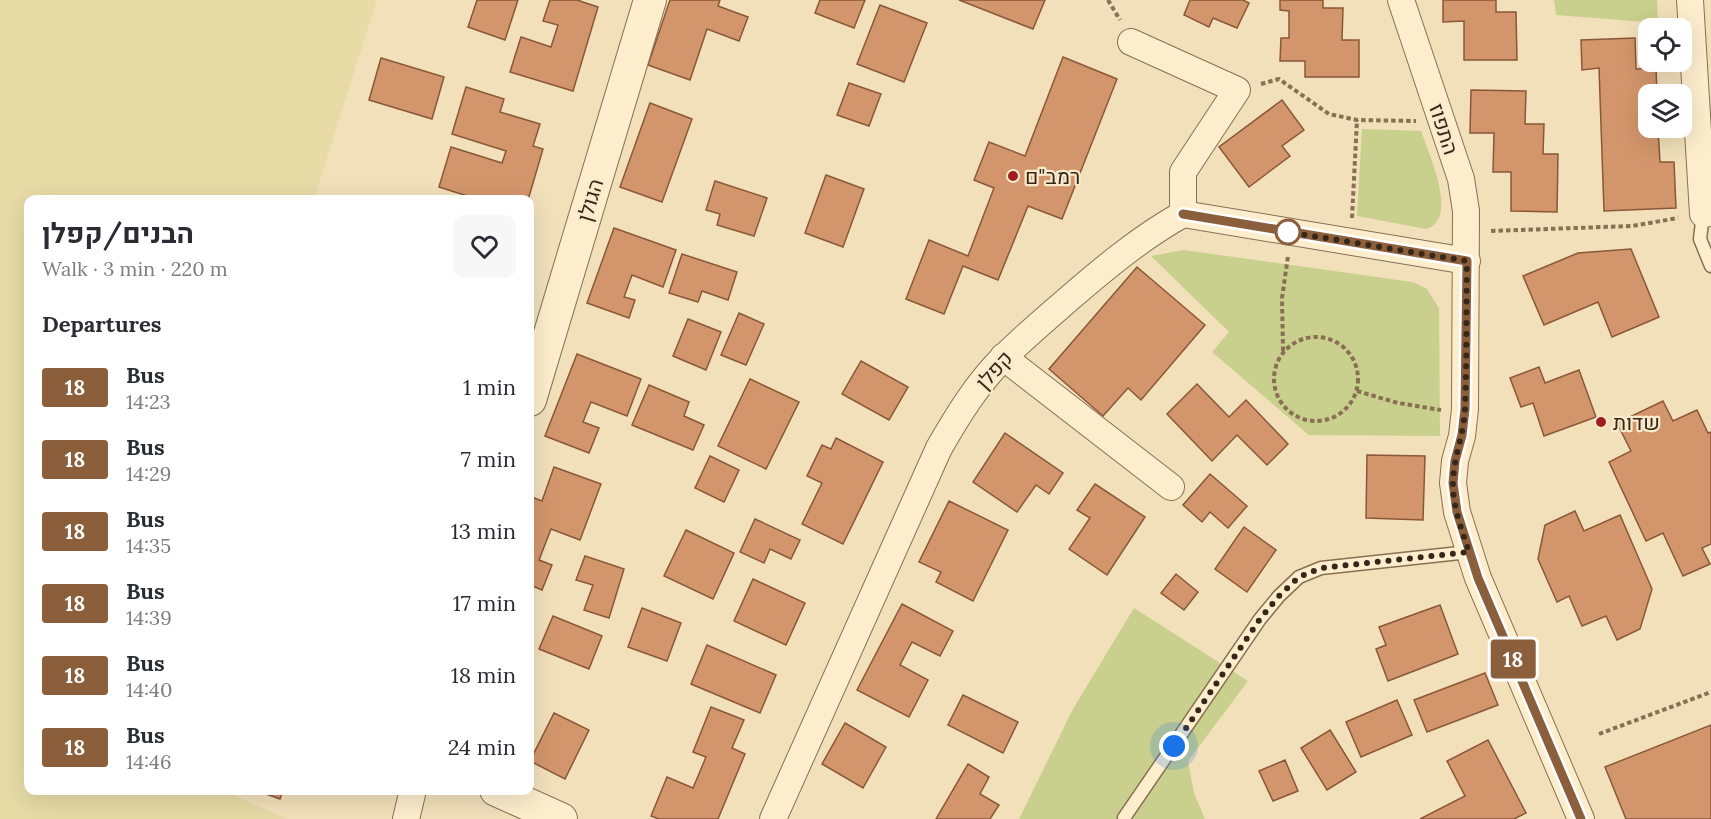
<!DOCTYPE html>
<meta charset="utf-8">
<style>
:root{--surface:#fff;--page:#f7f7f7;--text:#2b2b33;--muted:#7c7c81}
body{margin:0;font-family:Lora,Heebo,serif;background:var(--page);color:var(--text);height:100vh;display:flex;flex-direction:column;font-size:22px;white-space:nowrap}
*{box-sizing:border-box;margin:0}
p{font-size:20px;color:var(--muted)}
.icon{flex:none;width:33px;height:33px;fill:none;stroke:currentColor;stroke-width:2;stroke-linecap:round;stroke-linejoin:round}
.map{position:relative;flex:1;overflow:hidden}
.panel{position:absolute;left:24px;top:195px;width:510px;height:600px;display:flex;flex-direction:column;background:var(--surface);border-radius:12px;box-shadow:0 6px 24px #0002}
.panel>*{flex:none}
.badge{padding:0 12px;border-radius:4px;font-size:21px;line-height:39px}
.buttons{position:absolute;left:1638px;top:18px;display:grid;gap:12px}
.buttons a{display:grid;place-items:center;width:54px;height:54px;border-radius:12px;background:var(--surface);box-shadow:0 6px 24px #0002;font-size:30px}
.you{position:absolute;width:30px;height:30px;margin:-15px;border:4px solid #fff;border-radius:50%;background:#1a73e8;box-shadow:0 0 0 9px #1a73e833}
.map>.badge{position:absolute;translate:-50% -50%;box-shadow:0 0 0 3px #fff}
h2{padding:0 18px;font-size:22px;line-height:54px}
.round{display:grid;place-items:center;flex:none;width:63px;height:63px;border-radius:12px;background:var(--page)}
.head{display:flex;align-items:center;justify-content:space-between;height:102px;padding:0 18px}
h1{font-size:28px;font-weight:700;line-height:45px}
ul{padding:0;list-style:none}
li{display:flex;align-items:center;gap:18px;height:72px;padding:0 18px}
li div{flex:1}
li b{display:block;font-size:22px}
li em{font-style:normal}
li .badge{min-width:66px;font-weight:700;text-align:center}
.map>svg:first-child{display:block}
.farmland{fill:#e7dca6}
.green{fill:#c9d08d}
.building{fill:#d3966c;stroke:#8a5737;stroke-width:1.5}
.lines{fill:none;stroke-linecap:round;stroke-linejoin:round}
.service-casing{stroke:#896f53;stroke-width:15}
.minor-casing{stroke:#896f53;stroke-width:28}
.tertiary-casing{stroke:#896f53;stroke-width:34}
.path{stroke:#896f53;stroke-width:4;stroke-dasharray:4.5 3;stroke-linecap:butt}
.service{stroke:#fcedcd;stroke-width:12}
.minor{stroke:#fcedcd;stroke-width:26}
.tertiary{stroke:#fcedcd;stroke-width:32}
.line-casing{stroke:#fff;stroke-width:14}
.line{stroke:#8b5e3c;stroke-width:9}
.walk{stroke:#372719;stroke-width:6;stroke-dasharray:0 10.8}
.poi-dot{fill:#9d1e20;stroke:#f8eaca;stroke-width:2}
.stop-dot{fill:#fff;stroke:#8b5e3c;stroke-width:3}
.labels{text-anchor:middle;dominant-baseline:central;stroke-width:4.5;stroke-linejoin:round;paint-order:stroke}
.street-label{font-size:21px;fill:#372719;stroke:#f8eaca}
.poi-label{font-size:21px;fill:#372719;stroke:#f8eaca;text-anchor:start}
</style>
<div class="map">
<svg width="1711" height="819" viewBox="0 0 1711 819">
<rect width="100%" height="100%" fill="#f1e0ba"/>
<path class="farmland" d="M0,0H377L314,199L28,200V790L224,791L288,819H0Z"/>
<g class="green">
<path d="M1554,0H1657L1658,23L1556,15Z"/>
<path d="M1362,129L1421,131C1428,151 1454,208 1434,225C1432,227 1429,228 1426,229L1357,216Z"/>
<path d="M1184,250L1412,282L1426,288L1439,308L1440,436L1309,435L1212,352L1229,332L1151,256Z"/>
<path d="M1134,608L1248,681L1188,761L1194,793L1205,819H1019L1073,709Z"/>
</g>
<g class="building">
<path d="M477,0H518L505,40L468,27Z"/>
<path d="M550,0H577L598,7L573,91L510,72L521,37L551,47L558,25L543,21Z"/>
<path d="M670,0H720L718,6L748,17L739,41L707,29L690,80L648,65Z"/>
<path d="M820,0H865L854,28L815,13Z"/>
<path d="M959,0H1045L1033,29Z"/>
<path d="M1190,0H1243L1249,3L1237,28L1213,18L1209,27L1184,15Z"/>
<path d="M1280,0H1323V8H1343L1342,40H1359V77H1305V61H1280L1281,38H1289V11L1280,10Z"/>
<path d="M1443,0H1496V12H1516L1517,60H1464V21L1443,22Z"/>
<path d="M880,5L927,23L904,82L857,64Z"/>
<path d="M1635,38L1636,69L1656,68L1657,94H1648V128H1658L1660,162H1674L1676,208L1604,211L1599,68L1582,70L1581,40Z"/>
<path d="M1063,57L1117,79L1062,219L1028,206L998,280L963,266L944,314L906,299L929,240L968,256L994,188L974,180L989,142L1025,156Z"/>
<path d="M381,58L444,77L432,119L369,100Z"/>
<path d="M849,83L881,94L869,126L837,115Z"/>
<path d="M466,87L504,99L500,112L540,124L533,146L543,149L528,200H480L439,187L451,147L502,163L506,151L452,134Z"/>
<path d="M1471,90L1526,91L1525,124H1544L1543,154H1558L1557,212L1511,211V172H1493L1494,133H1470Z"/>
<path d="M1282,100L1304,130L1282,146L1290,156L1249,187L1219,147Z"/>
<path d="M650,103L692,119L662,202L620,187Z"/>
<path d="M826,175L864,189L843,247L805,233Z"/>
<path d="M715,181L767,198L754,236L717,225L720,214L706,210Z"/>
<path d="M614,228L676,250L663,287L632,275L624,297L635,300L629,318L587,303Z"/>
<path d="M1631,249L1659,317L1612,337L1598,302L1544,325L1523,276L1578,253Z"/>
<path d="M682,254L737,272L728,300L702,291L698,302L669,293Z"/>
<path d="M1137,267L1205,325L1141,400L1128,388L1103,416L1049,369Z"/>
<path d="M739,313L764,324L746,365L721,355Z"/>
<path d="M688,319L721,332L706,370L673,356Z"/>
<path d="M577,354L641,379L627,416L591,402L583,422L599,428L589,453L545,436Z"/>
<path d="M861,361L908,387L889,420L842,394Z"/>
<path d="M1539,367L1545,383L1579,370L1596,417L1544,436L1533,403L1521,407L1510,378Z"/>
<path d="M750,379L799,402L766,469L718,446Z"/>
<path d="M1197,384L1229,417L1246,400L1288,444L1267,465L1237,435L1212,461L1167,414Z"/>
<path d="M649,385L689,402L684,416L704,425L693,450L632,425Z"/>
<path d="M1663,401L1673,421L1697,410L1708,433L1711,432V544L1702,548L1710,564L1683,576L1663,533L1646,541L1609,462L1631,451L1617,423Z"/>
<path d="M1005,433L1063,473L1049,494L1036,485L1017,512L973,482Z"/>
<path d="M836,438L883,462L843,544L802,524L822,483L807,476L822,445L831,449Z"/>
<path d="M1367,455L1425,456L1423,520L1366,518Z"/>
<path d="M710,456L739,470L724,502L695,488Z"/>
<path d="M554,467L601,484L580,540L551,529L539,560L552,565L542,590L530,585V505L532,497L542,501Z"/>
<path d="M1210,474L1247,506L1228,528L1210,512L1202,522L1183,505Z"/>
<path d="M1095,484L1145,517L1107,575L1069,549L1090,518L1077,510Z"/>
<path d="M949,501L1008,530L973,601L936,582L941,572L919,562Z"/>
<path d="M1575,511L1584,531L1620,515L1652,589L1640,629L1617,640L1606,616L1582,626L1569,596L1557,602L1538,559L1545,525Z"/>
<path d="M755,519L800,540L791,559L770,549L764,563L740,552Z"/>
<path d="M1244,527L1276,550L1247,592L1215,569Z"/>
<path d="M686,530L734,553L713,599L664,576Z"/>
<path d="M585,556L624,569L609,618L584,610L593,585L576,580Z"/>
<path d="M1176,574L1198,592L1184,610L1161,593Z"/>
<path d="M753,579L805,603L786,645L734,621Z"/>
<path d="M902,604L953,631L940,656L912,642L900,665L928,680L909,717L857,690Z"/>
<path d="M1440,605L1458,654L1388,681L1376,649L1386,645L1379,627Z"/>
<path d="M642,608L681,623L667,661L628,647Z"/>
<path d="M553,616L602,636L589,669L539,649Z"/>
<path d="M707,645L776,675L760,713L691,684Z"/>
<path d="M1485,673L1498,705L1427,732L1414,700Z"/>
<path d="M963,695L1018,722L1003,753L948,725Z"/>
<path d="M1397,700L1412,735L1361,757L1346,722Z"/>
<path d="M711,707L744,720L732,748L745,754L718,819H659L651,816L667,777L693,788L706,757L693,752Z"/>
<path d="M554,713L589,730L565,779L530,761Z"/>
<path d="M845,723L886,747L863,788L822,764Z"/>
<path d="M1711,725V819H1626L1605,767Z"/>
<path d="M1330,730L1356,772L1327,790L1301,748Z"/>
<path d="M1488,740L1526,813L1514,819H1420L1465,796L1447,761Z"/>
<path d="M1285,760L1298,791L1273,801L1259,771Z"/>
<path d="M968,764L989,777L980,794L999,805L990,819H936Z"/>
<path d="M255,790H283L280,799Z"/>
</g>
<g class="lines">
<defs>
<g id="service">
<path d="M1703,214L1700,239L1711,266"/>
<path d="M1124,818L1260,619L1279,596L1299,577L1321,568L1469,552"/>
</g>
<g id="minor">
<path d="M1401,0L1461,179L1466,211L1465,409L1462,436L1455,461L1453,483L1457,512L1478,578L1581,819"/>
<path d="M1690,0L1703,214L1711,213"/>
<path d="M1183,214L1467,261"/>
<path d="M1003,357L1171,487"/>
<path d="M406,819L413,790"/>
<path d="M773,819L939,448C958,415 977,384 1003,358C1025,336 1049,316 1072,296C1107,266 1142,237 1183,214V172L1237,90L1131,42"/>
</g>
<g id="tertiary">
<path d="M530,400L650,0"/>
<path d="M496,790L561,819"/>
</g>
</defs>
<use href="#service" class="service-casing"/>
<use href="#minor" class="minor-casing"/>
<use href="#tertiary" class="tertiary-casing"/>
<g class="path">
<path d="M1108,0L1120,20"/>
<path d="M1261,84L1279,79L1329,114L1357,120L1416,121"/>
<path d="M1352,218L1357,120"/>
<path d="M1491,231L1632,226L1678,218"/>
<circle cx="1316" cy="379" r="42"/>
<path d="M1283,351L1282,298L1288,256"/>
<path d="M1357,391L1398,403L1441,410"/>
<path d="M1599,734L1711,692"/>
</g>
<use href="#service" class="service"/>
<use href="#minor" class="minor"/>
<use href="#tertiary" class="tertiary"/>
</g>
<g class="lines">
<defs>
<path id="line" d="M1183,214L1467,261L1465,409L1462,435L1455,461L1453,483L1457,512L1478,578L1581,819"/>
</defs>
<use href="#line" class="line-casing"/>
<use href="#line" class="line"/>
<path class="walk" d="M1174,746L1260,619L1279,596L1299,577L1321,568L1469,552C1462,530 1452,505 1453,481C1454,456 1464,434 1465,408C1467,359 1466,310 1467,261L1288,232"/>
</g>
<g class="poi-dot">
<circle cx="1013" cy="176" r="6"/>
<circle cx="1601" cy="422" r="6"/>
</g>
<circle class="stop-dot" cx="1288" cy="232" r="12"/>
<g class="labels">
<g class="street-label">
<text transform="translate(1444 129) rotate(72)">התפוז</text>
<text transform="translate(590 200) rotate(-73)">הגולן</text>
<text transform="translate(994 370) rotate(-48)">קפלן</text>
</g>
<g class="poi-label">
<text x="1025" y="176">רמב"ם</text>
<text x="1613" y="422">שדות</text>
</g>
</g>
</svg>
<div class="buttons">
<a><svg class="icon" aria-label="locate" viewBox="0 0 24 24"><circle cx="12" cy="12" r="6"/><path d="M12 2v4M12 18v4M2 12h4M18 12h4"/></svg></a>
<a><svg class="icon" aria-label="layers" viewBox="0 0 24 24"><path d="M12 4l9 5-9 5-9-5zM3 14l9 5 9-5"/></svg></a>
</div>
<div class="you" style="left:1174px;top:746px"></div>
<b class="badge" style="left:1513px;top:659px;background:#8b5e3c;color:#fff">18</b>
<section class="panel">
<div class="head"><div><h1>הבנים/קפלן</h1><p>Walk · 3 min · 220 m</p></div><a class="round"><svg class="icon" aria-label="heart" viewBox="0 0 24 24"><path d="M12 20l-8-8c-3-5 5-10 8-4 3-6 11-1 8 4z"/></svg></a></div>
<h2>Departures</h2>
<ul>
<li><span class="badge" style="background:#8b5e3c;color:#fff">18</span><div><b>Bus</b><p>14:23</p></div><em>1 min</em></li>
<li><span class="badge" style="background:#8b5e3c;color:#fff">18</span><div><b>Bus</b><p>14:29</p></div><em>7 min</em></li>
<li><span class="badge" style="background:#8b5e3c;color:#fff">18</span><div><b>Bus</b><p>14:35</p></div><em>13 min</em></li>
<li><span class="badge" style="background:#8b5e3c;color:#fff">18</span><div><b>Bus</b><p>14:39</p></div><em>17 min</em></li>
<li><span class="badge" style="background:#8b5e3c;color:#fff">18</span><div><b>Bus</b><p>14:40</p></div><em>18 min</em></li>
<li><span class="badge" style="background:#8b5e3c;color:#fff">18</span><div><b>Bus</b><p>14:46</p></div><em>24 min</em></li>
</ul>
</section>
</div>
